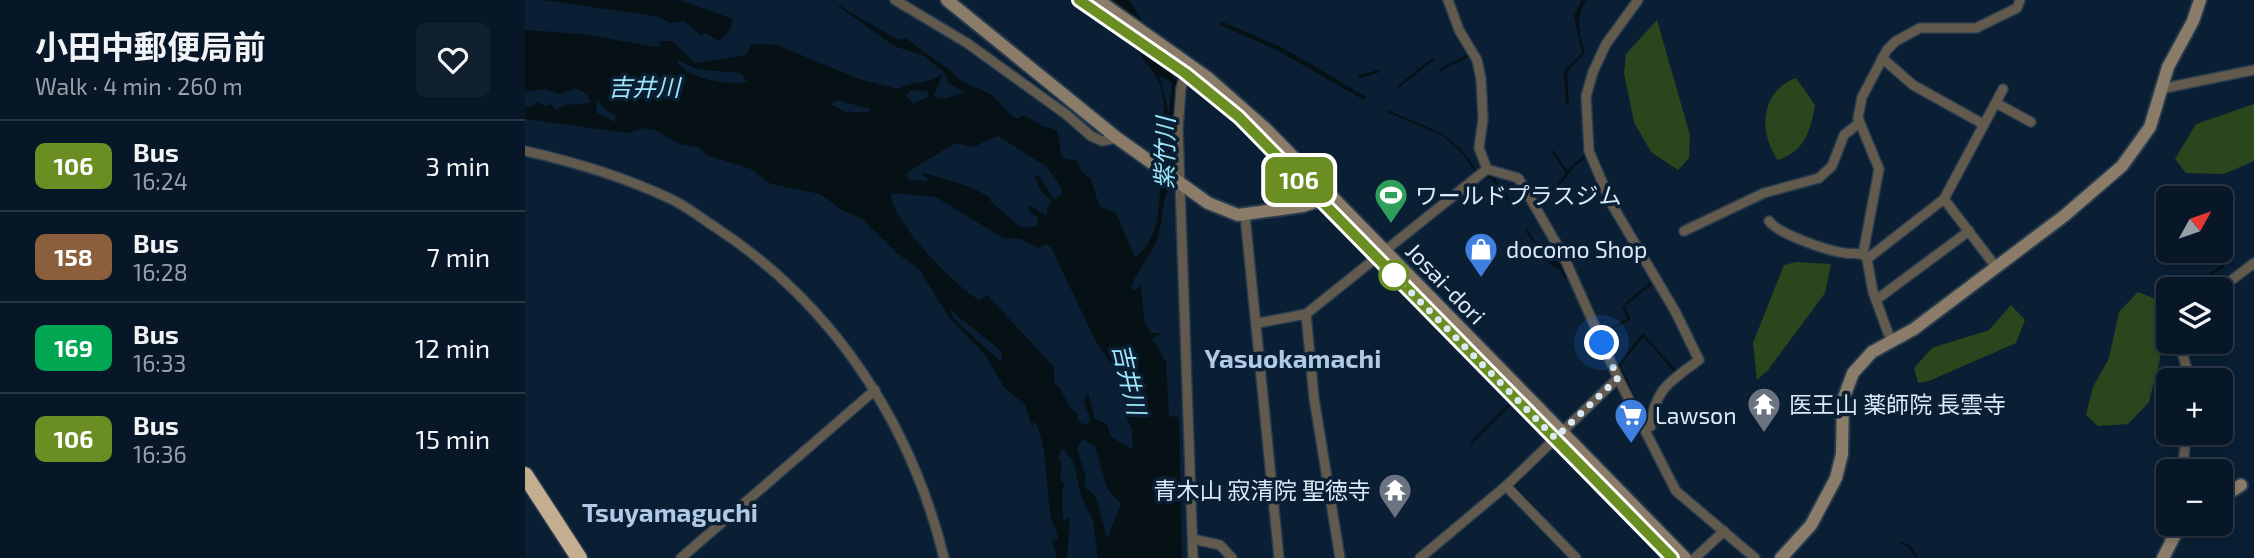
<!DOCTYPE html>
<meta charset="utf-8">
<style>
:root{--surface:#081727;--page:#11202f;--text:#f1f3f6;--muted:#989fa7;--line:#293644}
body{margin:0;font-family:"Exo 2","Noto Sans JP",sans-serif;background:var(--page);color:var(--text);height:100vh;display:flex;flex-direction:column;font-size:26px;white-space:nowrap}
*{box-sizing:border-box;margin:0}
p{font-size:23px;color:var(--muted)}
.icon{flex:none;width:38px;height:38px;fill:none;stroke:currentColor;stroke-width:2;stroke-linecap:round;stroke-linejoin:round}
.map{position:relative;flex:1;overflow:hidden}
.drawer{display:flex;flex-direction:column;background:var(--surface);width:525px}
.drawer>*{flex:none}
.badge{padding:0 14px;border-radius:10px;font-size:24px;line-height:46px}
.needle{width:46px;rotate:50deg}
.tools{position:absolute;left:1631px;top:186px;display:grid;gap:14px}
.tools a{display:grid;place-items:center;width:77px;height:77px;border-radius:10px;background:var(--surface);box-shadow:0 4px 10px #0003,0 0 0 2px var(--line);font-size:35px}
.you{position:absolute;width:35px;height:35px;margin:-18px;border:5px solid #fff;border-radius:50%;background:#1a73e8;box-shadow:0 0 0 10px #1a73e833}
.map>.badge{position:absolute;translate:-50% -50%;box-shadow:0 0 0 4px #fff}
.round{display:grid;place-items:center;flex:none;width:74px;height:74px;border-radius:10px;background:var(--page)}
.overview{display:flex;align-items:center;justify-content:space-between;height:119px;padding:0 35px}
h1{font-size:33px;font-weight:700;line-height:52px}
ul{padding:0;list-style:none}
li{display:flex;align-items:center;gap:21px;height:91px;padding:0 35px;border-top:2px solid var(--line)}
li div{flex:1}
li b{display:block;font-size:26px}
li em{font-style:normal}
li .badge{min-width:77px;font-weight:700;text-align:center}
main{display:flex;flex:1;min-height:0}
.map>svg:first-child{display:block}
.green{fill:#2b461d}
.water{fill:#051115;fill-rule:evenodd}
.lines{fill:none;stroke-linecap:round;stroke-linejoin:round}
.stream{stroke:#051115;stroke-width:2.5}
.street-casing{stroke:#273b4f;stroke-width:12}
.secondary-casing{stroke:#273b4f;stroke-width:16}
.highway-casing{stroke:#273b4f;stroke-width:19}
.street{stroke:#635a4e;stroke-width:9}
.secondary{stroke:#8b7c69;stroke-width:12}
.highway{stroke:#c5ae90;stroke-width:16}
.line-casing{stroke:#fff;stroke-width:16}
.line{stroke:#6b8e23;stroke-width:10}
.walk{stroke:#dbe8f6;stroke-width:7;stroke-dasharray:0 12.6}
.stop-dot{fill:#fff;stroke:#6b8e23;stroke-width:3.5}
.labels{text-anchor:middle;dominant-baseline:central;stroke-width:7;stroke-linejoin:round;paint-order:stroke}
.poi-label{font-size:23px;fill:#dbe8f6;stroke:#0a1f34;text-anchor:start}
.street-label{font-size:23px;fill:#dbe8f6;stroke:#0a1f34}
.water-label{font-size:24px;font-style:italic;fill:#9de6fa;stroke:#0a1f34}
.quarter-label{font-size:26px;font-weight:bold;fill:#b0cae6;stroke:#0a1f34}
</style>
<main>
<section class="drawer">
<div class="overview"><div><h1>小田中郵便局前</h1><p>Walk · 4 min · 260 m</p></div><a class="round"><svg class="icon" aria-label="heart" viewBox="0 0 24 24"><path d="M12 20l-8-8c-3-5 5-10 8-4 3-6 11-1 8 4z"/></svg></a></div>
<ul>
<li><span class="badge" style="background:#6b8e23;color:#fff">106</span><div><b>Bus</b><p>16:24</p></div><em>3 min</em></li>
<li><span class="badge" style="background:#8b5e3c;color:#fff">158</span><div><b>Bus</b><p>16:28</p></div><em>7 min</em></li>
<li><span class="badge" style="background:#00a651;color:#fff">169</span><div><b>Bus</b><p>16:33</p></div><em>12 min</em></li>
<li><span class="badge" style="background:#6b8e23;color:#fff">106</span><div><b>Bus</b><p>16:36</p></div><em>15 min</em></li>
</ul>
</section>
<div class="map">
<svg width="1729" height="558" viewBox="0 0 1729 558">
<rect width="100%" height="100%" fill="#0a1f34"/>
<g class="green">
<path d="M1132,20L1165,135L1164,158L1153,170L1126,152L1109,122L1099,73L1101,54Z"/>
<path d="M1271,78L1290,105C1286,130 1279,152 1253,160C1233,133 1235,91 1271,78Z"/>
<path d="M1729,104V161L1699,174L1661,173L1650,159L1671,124Z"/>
<path d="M1271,262L1306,264L1300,293L1243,370L1232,380L1228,343L1259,265Z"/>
<path d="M1613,292L1631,299L1639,335L1634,363L1624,402L1603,424L1573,426L1561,415L1568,387L1584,358L1594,312Z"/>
<path d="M1486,305L1500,320L1491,343L1404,381L1393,383L1389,368L1407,348L1464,330Z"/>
</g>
<g class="water">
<path d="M18,0H154L208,19C208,28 200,37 193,41L181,33L175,35L159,21L145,23L135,17Z"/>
<path d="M305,0L366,36L374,40L380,38L426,71C435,85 453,86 466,95C476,102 481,113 492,119L499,115L517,126L532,130L537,158L552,161L557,172L566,179L574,206L591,213L610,258C643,232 632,182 636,147C638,126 642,109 636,88C632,74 621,65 614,52C603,35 594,17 585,0H603L609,7L653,84L652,119H646L644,166L648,167C650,180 643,187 640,198C636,215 637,233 627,250C620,264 610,274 606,288L610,290L616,285L619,321L626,333H638L627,338L641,362L644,417L652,416L654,421L657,558H573L568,521L556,496L548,460L537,449L533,458L537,463L535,479L540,484L537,490L538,517L539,521L545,517L542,558H532L527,541L533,539C532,529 526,522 525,513C521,483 523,452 511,423L508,422L507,427L500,405L479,387L461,356L424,317L394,269L372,253L337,219L317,210L295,194L246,184L226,169L182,155L174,147L157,145L130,130L119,128L102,133L0,119V107L9,106L13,101L19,106L27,104L30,110L40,105L66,103L62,94L50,88L35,94L19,89L0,92V30L57,34L131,47L137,46L133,41H147L170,63L221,55L227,44L252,45L334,79L373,89C388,81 405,84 418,73L409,96C419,103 429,94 440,92L424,84L420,73L399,56L369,46ZM152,59L171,69L215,73L222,81C206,87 156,78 152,59ZM634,75L647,83L644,113ZM386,90L402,91L404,96L389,104L381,96ZM72,100L82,111L91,115L90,122L71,112ZM312,100L345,109L344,112H320L306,104ZM473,136L522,167L535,185L537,194L529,199L515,177L509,175L516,191L527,201L522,208V216L503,205L504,211L513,218L512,226L497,228L465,201L466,198L445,187L400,173L397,174L405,181L385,180L382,176L383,172L430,143L448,147ZM366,193L411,197L478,238L495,239L513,248L521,244L526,247L571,342L603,388L601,418L607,428L608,450L586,437L582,424L570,419L563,393L559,401L566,422L560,425L553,421V414C538,403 541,392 529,383V367L462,295L454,300C429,285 366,221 366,193ZM425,310L474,349L477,355L476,362L429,319ZM557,439L570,446L582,488L596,504L582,539L571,497L559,486L561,478L552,449Z"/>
<path d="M1057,0H1061C1050,19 1054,32 1060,53L1042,72L1044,105H1041L1039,71L1057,53L1049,16Z"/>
<path d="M696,21L758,48L841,97L839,100L750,49L695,25Z"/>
<path d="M863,110C903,129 929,130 953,173L967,174L985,200L982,201L966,178L955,179L939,155L918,136L862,112Z"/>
<path d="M1002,229L1018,253L1040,267L1045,278L1041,280L1035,270L1018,259L1000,230Z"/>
<path d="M1076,399L991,486L1056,558L990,490L989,485Z"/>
</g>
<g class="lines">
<g class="stream">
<path d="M915,70L946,54"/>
<path d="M834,77L854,71"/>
<path d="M874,86L908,59"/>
<path d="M1028,152L1042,172"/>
<path d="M1009,197L1032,187L1048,166L1062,155"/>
<path d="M1692,287L1686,274L1698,266"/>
<path d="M1101,304L1130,280"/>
<path d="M1078,333L1104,319L1099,307"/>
<path d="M1122,424L1094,365L1118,335L1152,373"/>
<path d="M947,442L983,406"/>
<path d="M1377,543L1385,547L1392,558"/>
</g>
<defs>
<g id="street">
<path d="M370,0L442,43L542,115L566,136L577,141L592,138"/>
<path d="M923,0L934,30L952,60L956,79L958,119L954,148L962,169"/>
<path d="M1113,0L1081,44L1068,72L1061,96L1064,151L1086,203L1150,311L1174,360C1146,381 1129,389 1126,426L1119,429"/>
<path d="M1357,58L1388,85L1458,124"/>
<path d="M662,69L656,88L653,129L668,558"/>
<path d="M1635,89L1729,70"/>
<path d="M1471,103L1506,122"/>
<path d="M0,151C50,162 99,177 146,199C161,206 176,218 190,227C308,304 386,423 419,558"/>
<path d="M962,169L993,178L997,184L1038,255L1093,378L1151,491L1230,558"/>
<path d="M720,215L754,558"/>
<path d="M1244,221C1253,234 1303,251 1320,253C1329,255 1334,251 1341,257"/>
<path d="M1159,231L1239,193L1294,178L1307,166L1319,135L1333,124"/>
<path d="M1338,254L1354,169L1333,118L1337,97L1362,50L1371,41L1395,28H1451L1492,8L1495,0"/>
<path d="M1471,267L1419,199L1478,89"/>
<path d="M1695,289L1729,263"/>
<path d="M1351,300L1444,231"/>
<path d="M781,314L789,398L815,558"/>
<path d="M733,323L781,314L962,169"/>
<path d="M1366,341L1348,292L1342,259L1419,199"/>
<path d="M1654,341L1665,380"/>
<path d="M1657,471L1662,432"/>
<path d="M981,486L1051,558"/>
<path d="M668,539L695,545L707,558"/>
<path d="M1644,540L1647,523"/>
<path d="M156,558L350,390"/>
<path d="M895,558L981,486L1093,378"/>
<path d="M1170,558L1199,531"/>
</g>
<g id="secondary">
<path d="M422,0L592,138L683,203L713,215L778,206L799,199"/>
<path d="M554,0L660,73L714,117L1147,558"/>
<path d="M573,0L683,78L741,129L1160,558"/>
<path d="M1696,498L1716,485"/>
<path d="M1256,558L1286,525L1311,478L1317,454L1318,400L1328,373L1347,352L1389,329L1539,216L1597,166L1625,127L1643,67L1668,21L1675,0"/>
<path d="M1638,558L1650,535L1662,523"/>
</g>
<path id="highway" d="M0,475L54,558"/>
</defs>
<use href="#street" class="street-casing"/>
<use href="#secondary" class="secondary-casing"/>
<use href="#highway" class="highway-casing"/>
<use href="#street" class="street"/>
<use href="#secondary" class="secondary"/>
<use href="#highway" class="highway"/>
</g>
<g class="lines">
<defs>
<path id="line" d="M554,0L660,73L714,117L1147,558"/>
</defs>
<use href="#line" class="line-casing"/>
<use href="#line" class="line"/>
<path class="walk" d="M869,275L1030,438L1093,378L1077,343"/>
</g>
<defs>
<symbol id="stadium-pin" viewBox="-11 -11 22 30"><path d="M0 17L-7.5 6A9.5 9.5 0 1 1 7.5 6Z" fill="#2e9e5b" stroke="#0a1f34"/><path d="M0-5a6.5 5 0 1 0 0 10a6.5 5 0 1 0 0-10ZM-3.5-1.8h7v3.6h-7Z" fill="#fff"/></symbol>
<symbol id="shop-pin" viewBox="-11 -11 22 30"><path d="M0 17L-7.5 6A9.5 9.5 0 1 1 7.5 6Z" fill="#3f7fe0" stroke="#0a1f34"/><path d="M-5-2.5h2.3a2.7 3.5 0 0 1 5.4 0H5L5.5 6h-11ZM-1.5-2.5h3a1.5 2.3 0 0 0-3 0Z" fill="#fff"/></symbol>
<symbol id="temple-pin" viewBox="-11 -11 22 30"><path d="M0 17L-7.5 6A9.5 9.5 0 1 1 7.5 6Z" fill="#6b7280" stroke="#0a1f34"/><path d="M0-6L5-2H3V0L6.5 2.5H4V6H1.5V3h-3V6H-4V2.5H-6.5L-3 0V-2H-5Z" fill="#fff"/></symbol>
<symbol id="supermarket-pin" viewBox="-11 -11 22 30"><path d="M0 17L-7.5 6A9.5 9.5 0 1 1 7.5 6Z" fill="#3f7fe0" stroke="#0a1f34"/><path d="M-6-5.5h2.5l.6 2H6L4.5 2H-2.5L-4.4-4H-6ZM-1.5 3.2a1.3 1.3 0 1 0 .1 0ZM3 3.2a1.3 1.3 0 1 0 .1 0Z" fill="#fff"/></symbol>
</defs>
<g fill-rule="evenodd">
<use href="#stadium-pin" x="847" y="176" width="38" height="52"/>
<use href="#shop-pin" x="937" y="230" width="38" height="52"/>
<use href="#temple-pin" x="1220" y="385" width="38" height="52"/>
<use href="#supermarket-pin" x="1087" y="396" width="38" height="52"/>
<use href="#temple-pin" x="851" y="471" width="38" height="52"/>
</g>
<circle class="stop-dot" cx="869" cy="275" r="14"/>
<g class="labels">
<g class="poi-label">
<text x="890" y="195">ワールドプラスジム</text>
<text x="981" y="249">docomo Shop</text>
<text x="1264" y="404">医王山 薬師院 長雲寺</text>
<text x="1130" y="415">Lawson</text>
<text x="846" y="490" text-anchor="end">青木山 寂清院 聖徳寺</text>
</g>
<g class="street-label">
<text transform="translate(921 283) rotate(46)">Josai-dori</text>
</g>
<g class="water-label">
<text x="119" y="86">吉井川</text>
<text transform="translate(639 153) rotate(-89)">紫竹川</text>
<text transform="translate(605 379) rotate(77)">吉井川</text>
</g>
<g class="quarter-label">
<text x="768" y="357">Yasuokamachi</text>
<text x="145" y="511">Tsuyamaguchi</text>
</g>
</g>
</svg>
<div class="tools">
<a><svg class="needle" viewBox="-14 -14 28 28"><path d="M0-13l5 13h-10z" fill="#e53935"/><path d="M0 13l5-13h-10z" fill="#989fa7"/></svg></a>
<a><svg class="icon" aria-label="layers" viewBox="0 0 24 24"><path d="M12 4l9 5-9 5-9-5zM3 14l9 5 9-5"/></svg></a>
<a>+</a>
<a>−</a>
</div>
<div class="you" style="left:1077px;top:343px"></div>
<b class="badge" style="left:774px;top:180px;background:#6b8e23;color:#fff">106</b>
</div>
</main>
